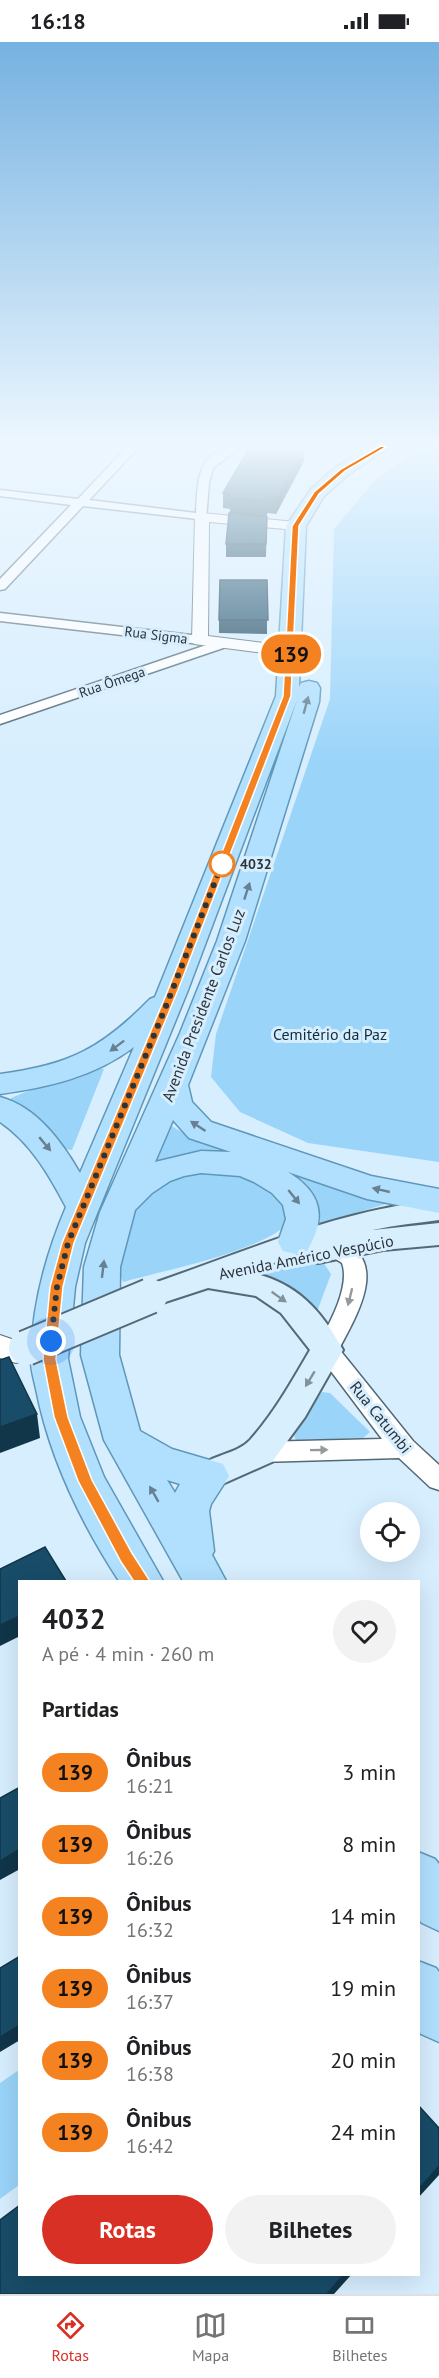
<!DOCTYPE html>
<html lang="pt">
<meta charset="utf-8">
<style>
:root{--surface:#fff;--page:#f2f2f2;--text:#202124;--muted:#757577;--line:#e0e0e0;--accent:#d93025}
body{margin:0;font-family:"PT Sans",sans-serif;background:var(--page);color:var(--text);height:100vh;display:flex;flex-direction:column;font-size:22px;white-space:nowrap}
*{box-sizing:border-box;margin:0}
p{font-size:20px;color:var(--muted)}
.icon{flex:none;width:33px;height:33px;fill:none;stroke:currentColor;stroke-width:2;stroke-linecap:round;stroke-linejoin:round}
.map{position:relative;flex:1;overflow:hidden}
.drawer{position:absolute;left:18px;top:1538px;width:402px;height:696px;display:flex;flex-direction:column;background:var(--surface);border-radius:0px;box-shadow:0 6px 24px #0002}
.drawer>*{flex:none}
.badge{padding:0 12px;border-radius:20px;font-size:21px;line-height:39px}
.buttons{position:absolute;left:360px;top:1460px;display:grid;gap:12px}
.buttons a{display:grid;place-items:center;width:60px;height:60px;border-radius:50%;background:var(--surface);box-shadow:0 6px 24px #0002;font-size:30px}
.you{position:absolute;width:30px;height:30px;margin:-15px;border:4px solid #fff;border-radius:50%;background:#1a73e8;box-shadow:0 0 0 9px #1a73e833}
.map>.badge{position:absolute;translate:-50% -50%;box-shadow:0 0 0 3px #fff}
h2{padding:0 24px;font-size:22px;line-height:54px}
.round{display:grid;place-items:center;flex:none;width:63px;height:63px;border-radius:32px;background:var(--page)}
.headline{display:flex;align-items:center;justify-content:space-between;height:102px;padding:0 24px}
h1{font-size:28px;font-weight:600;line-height:45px}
.button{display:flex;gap:12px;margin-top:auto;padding:12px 24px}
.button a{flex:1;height:69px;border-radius:36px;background:var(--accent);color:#fff;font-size:24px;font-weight:600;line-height:69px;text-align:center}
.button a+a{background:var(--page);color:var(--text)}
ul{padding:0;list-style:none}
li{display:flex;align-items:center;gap:18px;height:72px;padding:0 24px}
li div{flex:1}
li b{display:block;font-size:22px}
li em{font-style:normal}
li .badge{min-width:66px;font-weight:700;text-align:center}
.status{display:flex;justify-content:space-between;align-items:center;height:42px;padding:0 30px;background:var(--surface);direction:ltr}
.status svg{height:16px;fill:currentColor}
.tabs{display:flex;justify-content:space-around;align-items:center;height:84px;border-top:2px solid var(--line);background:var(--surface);font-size:16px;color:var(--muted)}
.tabs a{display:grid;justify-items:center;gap:3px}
.tabs .active{color:var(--accent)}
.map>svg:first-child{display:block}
.green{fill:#9ad4f9}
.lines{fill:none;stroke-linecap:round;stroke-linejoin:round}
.minor-casing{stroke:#546976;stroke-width:3}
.tertiary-casing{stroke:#546976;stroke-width:2}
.secondary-casing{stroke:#546976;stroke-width:4}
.primary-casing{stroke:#6097b9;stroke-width:3}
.minor{fill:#fff;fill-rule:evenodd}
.tertiary{fill:#fff;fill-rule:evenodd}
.secondary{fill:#d8f0fe;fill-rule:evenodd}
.primary{fill:#b0e0fe;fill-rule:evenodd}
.secondary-bridge-casing{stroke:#546976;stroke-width:38;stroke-linecap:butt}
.secondary-bridge{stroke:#d8f0fe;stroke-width:34}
.wall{fill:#154159}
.shaded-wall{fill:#113549}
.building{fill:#184c68;stroke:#113549;stroke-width:1.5}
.oneway{fill:#678192}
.oneway2{fill:#82929c}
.oneway3{fill:#969a9c}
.line{fill:#f58220;stroke:#fff;stroke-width:1.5}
.walk{stroke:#2c343a;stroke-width:6;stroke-dasharray:0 10.8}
.stop-dot{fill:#fff;stroke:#f58220;stroke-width:3}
.labels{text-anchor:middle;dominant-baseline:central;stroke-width:6;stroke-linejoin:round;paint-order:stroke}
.far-street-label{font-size:14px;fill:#2c343a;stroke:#d7eefe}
.far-stop-label{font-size:14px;font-weight:bold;fill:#2c343a;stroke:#d7eefe;text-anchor:start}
.street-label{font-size:16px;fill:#2c343a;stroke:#d7eefe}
.park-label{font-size:16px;fill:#102e40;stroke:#d7eefe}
</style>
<div class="status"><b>16:18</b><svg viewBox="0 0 49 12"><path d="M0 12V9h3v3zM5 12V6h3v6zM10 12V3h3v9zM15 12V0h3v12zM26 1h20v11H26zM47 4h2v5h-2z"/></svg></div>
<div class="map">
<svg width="439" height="2252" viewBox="0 0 439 2252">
<rect width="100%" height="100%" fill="#d7eefe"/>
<g class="green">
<path d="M424,405H439V1120L308,1101L240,1070L211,1035L216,992L330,657L334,487L377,436Z"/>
<path d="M94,1026L104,1027L72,1108L60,1107L11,1065V1056L63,1035Z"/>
<path d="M166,1081L189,1094L389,1159L386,1162L315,1183L283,1130L152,1124Z"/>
<path d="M236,1128L291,1162L289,1181C259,1210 165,1228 123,1240L119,1230L134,1166L149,1147L183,1130Z"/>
<path d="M307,1220H323L331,1232L318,1267L310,1268L265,1236L264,1231L270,1227Z"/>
<path d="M322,1350L330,1351L370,1390L363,1396L296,1398L293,1392Z"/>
<path d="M19,2028V2143L0,2157V2041Z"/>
</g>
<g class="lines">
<defs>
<g id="minor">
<path d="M127,405H139L89,458L196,471C198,437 197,405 241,405L213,426L209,440L206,478L83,464L5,547L0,548V537L71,463L0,454V448L78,457Z"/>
<path d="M0,571L200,594L207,598L200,602L0,579Z"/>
<path d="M224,597L229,598L231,601L229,604L0,682V673Z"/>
<path d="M336,1198C392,1215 357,1273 339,1307L413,1399L439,1423V1448L430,1445L399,1416L260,1420L251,1417L248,1410L251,1403L260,1400L382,1397L315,1308C327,1286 351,1246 342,1221L328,1212L325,1206L328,1200Z"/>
</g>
<g id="tertiary">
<path d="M202,471L296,480L303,484L296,488L209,480L208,594L311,607L317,608L319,612L317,616L311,617L194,602L192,598L195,475Z"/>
<path d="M0,1293L26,1302L30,1310L26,1318L16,1321L0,1316Z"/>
</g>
<path id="secondary" d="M439,1158V1178C417,1181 395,1183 373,1188L439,1181V1203L383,1208L318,1221L307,1218L303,1210L249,1230C296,1240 321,1267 343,1308L305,1375L272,1420L209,1448L197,1444L192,1434C203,1412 234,1415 250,1398C274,1371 292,1339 310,1308L281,1271L256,1254L208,1246L150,1265L139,1262L135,1254L139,1246C239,1213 334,1168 439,1158Z"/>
<g id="primary">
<path d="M370,405H391L349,432L324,454L306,484L299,645L301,641L309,639L317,641L320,646L319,660L245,899L188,1043L192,1060L211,1080L371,1134L439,1147V1171L367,1157L288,1130C322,1151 327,1175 307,1209L295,1212L283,1209L278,1200L286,1177L283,1163L272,1151L254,1140L240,1134L201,1131L184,1134L170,1139L152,1151L135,1168L120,1225L119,1313L140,1389L172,1407L223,1422L229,1434L211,1462L209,1469L214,1509L212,1513L226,1539H183L104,1398L81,1313L84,1225L100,1170L180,991L217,899L297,658L188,948L85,1201L75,1245L68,1317L80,1375L104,1435L163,1539H119C81,1481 49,1414 36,1347C34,1337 30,1326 31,1315C32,1264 46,1212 66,1165C49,1133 31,1101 0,1080V1055C37,1065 62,1100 80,1131L134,1005C94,1035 49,1045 0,1052V1032C69,1023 101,1007 150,957L155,955L276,654L286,484L311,447L337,424ZM173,1078L189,1096L231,1110L201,1109L155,1120ZM167,1438L180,1442L175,1451Z"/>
<path d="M418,1810L435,1817L439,1822V1889L422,1881L418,1877Z"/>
<path d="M418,1919L436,1926L439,1930V2000L421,1992L418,1989Z"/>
</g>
</defs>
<use href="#minor" class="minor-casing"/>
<use href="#tertiary" class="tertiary-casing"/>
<use href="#secondary" class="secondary-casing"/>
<use href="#primary" class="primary-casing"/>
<use href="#minor" class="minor"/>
<use href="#tertiary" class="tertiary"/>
<use href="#secondary" class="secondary"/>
<use href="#primary" class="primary"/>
<defs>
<path id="secondary-bridge" d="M26,1306L150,1254"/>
</defs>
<use href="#secondary-bridge" class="secondary-bridge-casing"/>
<use href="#secondary-bridge" class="secondary-bridge"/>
</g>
<g class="wall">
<path d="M304,405V419L276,472L267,471L266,515H226V502L230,467L223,466V451Z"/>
<path d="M267,538V592L219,591V578Z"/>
</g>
<g class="shaded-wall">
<path d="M304,405V419L276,472L277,456Z"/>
<path d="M37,1372L40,1396L0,1411V1385Z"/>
<path d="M20,1574V1594L0,1604V1583Z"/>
<path d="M20,1807V1827L0,1838V1819Z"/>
<path d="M20,1983V1998L0,2010V1995Z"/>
<path d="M439,2124V2133L418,2156V2148Z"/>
<path d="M344,2232H352L334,2252H327Z"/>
</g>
<g class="building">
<path d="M250,405H304L277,456L267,455V459L230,456V452L223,451Z"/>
<path d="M229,471L267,475L266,502H226Z"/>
<path d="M220,538H267L268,578H219Z"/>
<path d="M9,1315L37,1372L0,1385V1318Z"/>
<path d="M45,1505L66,1539H20V1574L0,1583V1527Z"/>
<path d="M20,1745V1807L0,1819V1756Z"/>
<path d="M20,1914V1983L0,1995V1926Z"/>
<path d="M418,2063L439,2086V2124L418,2148Z"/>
<path d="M20,2163V2232H344L327,2252H0V2178Z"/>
</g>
<defs><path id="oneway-solid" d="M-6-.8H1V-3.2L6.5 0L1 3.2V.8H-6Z" transform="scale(1.5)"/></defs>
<g class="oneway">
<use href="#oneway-solid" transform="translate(306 663) rotate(-75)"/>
<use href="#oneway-solid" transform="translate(247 849) rotate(-72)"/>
<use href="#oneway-solid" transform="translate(117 1004) rotate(143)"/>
<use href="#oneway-solid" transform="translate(198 1084) rotate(-147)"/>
<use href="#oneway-solid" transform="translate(45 1102) rotate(50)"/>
<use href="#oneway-solid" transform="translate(381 1148) rotate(-167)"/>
<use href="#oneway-solid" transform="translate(294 1155) rotate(51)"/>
<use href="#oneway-solid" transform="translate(103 1227) rotate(-83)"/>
<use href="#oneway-solid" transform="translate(154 1452) rotate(-120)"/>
</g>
<g class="oneway2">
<use href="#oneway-solid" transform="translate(279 1255) rotate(35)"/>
<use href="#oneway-solid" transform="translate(310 1337) rotate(121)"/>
</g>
<g class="oneway3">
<use href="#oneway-solid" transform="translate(350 1255) rotate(104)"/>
<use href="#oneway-solid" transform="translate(319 1408) rotate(-1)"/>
</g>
<linearGradient id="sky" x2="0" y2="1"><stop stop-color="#76b2e1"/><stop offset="0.56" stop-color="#edf7ff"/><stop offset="1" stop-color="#edf7ff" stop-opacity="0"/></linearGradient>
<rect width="439" height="721" fill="url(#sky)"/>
<path class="line" d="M381,404L386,405L345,429L319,452L299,484L291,654L178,948L74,1201L63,1245L56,1317L68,1375L92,1438L132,1511L150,1539L148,1544L142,1545L137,1544L121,1520L78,1439L54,1375L43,1317L50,1245L62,1201L168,948L283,654L292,484L314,450L341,427Z"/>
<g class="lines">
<path class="walk" d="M51,1299L57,1245L68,1201L164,969L222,822"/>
</g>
<circle class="stop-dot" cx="222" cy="822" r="12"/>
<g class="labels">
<g class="far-street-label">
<text transform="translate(156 593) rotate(7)">Rua Sigma</text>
<text transform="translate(112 640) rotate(-19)">Rua Ômega</text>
</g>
<g class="far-stop-label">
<text x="240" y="822">4032</text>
</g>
<g class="street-label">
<text transform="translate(203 963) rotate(-69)">Avenida Presidente Carlos Luz</text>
<text transform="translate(306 1215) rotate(-11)">Avenida Américo Vespúcio</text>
<text transform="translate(381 1375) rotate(51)">Rua Catumbi</text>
</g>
<g class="park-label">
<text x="330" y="992">Cemitério da Paz</text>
</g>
</g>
</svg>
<div class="buttons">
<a><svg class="icon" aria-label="locate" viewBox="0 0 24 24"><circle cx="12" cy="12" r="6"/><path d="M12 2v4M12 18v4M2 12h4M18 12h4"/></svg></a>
</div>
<div class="you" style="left:51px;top:1299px"></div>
<b class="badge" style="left:291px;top:612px;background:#f58220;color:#111">139</b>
<section class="drawer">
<div class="headline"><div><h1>4032</h1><p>A pé · 4 min · 260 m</p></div><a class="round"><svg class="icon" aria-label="heart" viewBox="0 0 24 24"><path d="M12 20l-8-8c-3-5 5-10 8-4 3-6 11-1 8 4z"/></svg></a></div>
<h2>Partidas</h2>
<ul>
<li><span class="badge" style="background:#f58220;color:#111">139</span><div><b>Ônibus</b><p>16:21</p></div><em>3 min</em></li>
<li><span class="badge" style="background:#f58220;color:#111">139</span><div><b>Ônibus</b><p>16:26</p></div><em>8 min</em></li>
<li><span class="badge" style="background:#f58220;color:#111">139</span><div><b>Ônibus</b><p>16:32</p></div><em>14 min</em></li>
<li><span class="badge" style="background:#f58220;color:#111">139</span><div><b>Ônibus</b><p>16:37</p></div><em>19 min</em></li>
<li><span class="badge" style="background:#f58220;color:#111">139</span><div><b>Ônibus</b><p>16:38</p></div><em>20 min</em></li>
<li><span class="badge" style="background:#f58220;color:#111">139</span><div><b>Ônibus</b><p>16:42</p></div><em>24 min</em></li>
</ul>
<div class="button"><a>Rotas</a><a>Bilhetes</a></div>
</section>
</div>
<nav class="tabs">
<a class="active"><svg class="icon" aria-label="directions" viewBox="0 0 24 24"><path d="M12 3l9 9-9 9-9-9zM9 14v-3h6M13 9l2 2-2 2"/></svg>Rotas</a>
<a><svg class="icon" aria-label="map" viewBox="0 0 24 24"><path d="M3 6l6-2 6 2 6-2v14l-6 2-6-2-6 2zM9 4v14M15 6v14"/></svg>Mapa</a>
<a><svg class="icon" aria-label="tickets" viewBox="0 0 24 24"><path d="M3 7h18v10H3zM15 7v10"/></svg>Bilhetes</a>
</nav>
